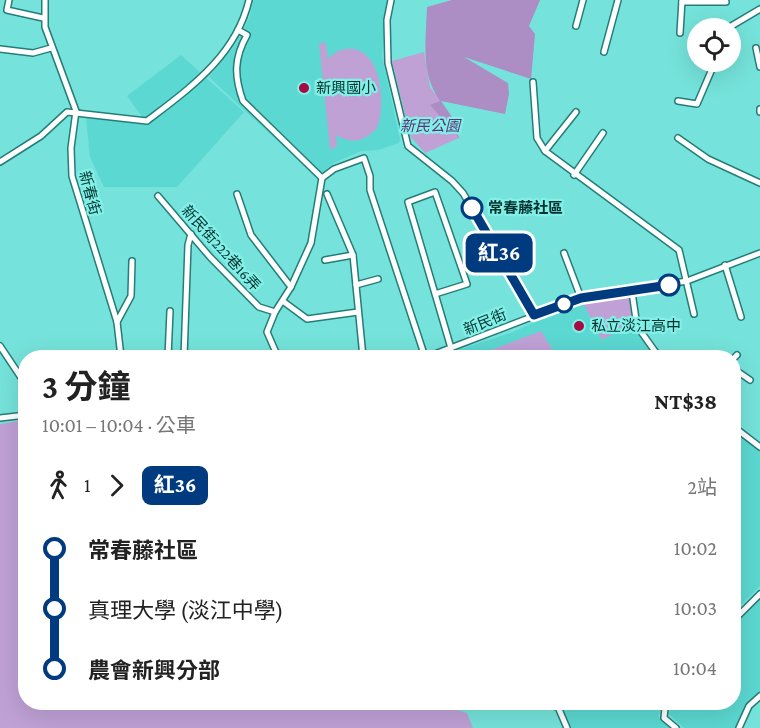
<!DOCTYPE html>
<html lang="zh-TW">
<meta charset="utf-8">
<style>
:root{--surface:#fff;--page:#f2f2f2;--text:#222;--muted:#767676}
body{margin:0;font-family:"Crimson Pro","Noto Sans TC",serif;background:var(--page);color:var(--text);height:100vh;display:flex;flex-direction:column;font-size:22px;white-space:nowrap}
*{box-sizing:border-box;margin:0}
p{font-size:20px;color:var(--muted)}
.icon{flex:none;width:33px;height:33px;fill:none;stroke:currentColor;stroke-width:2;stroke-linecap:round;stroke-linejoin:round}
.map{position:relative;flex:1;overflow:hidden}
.drawer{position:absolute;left:18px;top:350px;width:723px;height:360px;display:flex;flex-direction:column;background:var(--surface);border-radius:24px;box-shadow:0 6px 24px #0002}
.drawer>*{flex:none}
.badge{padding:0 12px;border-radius:9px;font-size:21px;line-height:39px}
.fabs{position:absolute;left:687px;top:18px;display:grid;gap:12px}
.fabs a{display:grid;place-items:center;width:54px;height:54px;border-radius:50%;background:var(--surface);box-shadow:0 6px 24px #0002;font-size:30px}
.map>.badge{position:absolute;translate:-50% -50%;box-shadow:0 0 0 3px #fff}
.legs{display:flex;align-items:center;gap:9px;height:66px;padding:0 24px;font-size:20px}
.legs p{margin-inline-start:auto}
.summary{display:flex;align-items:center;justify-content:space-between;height:102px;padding:0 24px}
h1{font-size:33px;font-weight:700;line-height:45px}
ul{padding:0 24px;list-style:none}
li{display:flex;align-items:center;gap:21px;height:60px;font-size:22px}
li i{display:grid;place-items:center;width:9px;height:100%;margin:0 8px;background:currentColor}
li i::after{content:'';width:15px;height:15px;margin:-8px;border:4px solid;border-radius:50%;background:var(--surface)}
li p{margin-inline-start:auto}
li:first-child i{background:linear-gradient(#0000 50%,currentColor 0)}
li:last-child i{background:linear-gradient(currentColor 50%,#0000 0)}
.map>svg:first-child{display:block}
.built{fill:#5bd8d1}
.green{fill:#bfa1d6}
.forest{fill:#ac8dc4}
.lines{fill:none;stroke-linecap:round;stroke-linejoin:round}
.street-casing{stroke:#257d78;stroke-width:8}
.street{stroke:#fff;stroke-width:5}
.line-1-casing{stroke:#fff;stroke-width:14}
.line-1{stroke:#003b80;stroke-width:9}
.poi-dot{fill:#a50c43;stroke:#83f0e8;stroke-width:2}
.stop-1-dot{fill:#fff;stroke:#003b80;stroke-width:3}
.labels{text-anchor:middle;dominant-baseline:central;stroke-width:4.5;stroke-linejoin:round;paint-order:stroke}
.poi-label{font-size:15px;fill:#00322f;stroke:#83f0e8;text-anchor:start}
.park-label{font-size:15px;font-style:italic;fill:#5d3478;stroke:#83f0e8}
.street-label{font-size:15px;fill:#00322f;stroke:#83f0e8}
.stop-label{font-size:15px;font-weight:bold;fill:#00322f;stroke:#83f0e8;text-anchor:start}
</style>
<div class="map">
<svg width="760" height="728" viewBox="0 0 760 728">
<rect width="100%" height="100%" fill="#75e3db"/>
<g class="built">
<path d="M253,0H387L382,56L400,139L399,143L378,150L361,151L334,163L316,177L209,77L236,44L250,16Z"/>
<path d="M181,55L244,112L177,187H104L90,157L86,117L148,125L127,96Z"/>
<path d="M624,297L630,298L634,329L656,357H436L513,332L570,306Z"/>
<path d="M734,431L760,451V586L734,612Z"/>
<path d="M760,596V693L747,704L736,728H684L669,714L672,702H734V622Z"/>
<path d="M558,702H663L658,716L672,728H569Z"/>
</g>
<g class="green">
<path d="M319,43H326L328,59C335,51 343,48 354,49C382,54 386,106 377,128C365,141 352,145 336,135L337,146L330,150Z"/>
<path d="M424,52L430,87L452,117L459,138L425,153L410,136L392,61Z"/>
<path d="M624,297L630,298L633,323L602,340L583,303Z"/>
<path d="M541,331L557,357H493L491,350Z"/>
<path d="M25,420L26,702H431L467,713L473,728H0V424Z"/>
</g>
<path class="forest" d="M452,0H540L529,26L535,34L531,79L464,57L508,83L509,94L505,114L441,101L452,117L459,138L430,105L440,101C420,73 426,40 427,7Z"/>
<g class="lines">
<defs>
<g id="street">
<path d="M9,0L7,10L43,18"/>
<path d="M45,0V27L76,111L71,148L72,176L117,322L121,357"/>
<path d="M391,0L387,20L388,63L408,146L452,181L463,193L534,315"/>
<path d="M682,2H726"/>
<path d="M576,26L583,0"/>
<path d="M728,28L760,9"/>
<path d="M238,30L247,35C234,58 234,76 243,101L322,178"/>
<path d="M680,33L682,0"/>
<path d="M756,48L760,67"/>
<path d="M0,49L33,53L51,48"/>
<path d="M604,52L618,0"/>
<path d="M533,82L537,138L545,151L679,250L694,314"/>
<path d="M678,101L697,104L715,62"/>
<path d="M760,109V112"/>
<path d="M678,138L708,159L760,183"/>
<path d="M545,151L576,112"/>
<path d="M0,162L41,136L67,112L147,121C190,88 236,56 249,0"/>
<path d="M574,175L603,133"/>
<path d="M327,194L353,255L363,357"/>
<path d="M158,196L210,257L259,307L275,312L291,287L251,235L237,194"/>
<path d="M564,253L581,298"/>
<path d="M325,260L353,255"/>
<path d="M725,265L741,317"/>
<path d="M356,285L378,279"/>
<path d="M291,287L311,243L322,178L334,169L364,158L370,176V190L425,357"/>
<path d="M632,292L637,326L659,357"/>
<path d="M435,294L467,284L435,192L408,202L451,348"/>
<path d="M284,302L307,319L358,312"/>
<path d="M275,312L267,332L278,357"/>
<path d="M117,322L131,296L132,261"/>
<path d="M0,346L26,385"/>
<path d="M168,357L170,311"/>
<path d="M184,357L188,245L191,234"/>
<path d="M427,357L581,298L687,281L760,253"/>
<path d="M734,358L737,355"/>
<path d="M734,369L750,380"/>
<path d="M0,418L26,415"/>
<path d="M734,427L760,447"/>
<path d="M734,620L760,594"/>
<path d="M669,702L665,708L664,718L676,728"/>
<path d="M546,704L558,707L567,728"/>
<path d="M739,728L749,706L760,696"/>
</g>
</defs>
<use href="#street" class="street-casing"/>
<use href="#street" class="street"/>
</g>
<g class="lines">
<defs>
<path id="line-1" d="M472,208L534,315L581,298L669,285"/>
</defs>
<use href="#line-1" class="line-1-casing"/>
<use href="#line-1" class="line-1"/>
</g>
<g class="poi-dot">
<circle cx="304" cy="88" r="6"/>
<circle cx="579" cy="326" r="6"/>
</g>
<g class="stop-1-dot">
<circle cx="472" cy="208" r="10"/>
<circle cx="669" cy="285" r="10"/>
<circle cx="564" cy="304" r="8"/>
</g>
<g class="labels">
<g class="poi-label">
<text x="316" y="88">新興國小</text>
<text x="591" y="326">私立淡江高中</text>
</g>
<g class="park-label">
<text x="430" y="126">新民公園</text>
</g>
<g class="street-label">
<text transform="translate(90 193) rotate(75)">新春街</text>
<text transform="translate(221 248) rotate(48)">新民街222巷16弄</text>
<text transform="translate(485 322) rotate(-22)">新民街</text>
</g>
<g class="stop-label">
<text x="488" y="208">常春藤社區</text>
</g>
</g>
</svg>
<div class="fabs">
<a><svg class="icon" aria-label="locate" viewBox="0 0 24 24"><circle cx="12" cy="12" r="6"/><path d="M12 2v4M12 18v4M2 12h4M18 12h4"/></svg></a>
</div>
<b class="badge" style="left:499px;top:253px;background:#003b80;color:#fff">紅36</b>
<section class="drawer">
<div class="summary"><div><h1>3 分鐘</h1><p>10:01 – 10:04 · 公車</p></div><b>NT$38</b></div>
<div class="legs"><svg class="icon" aria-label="walk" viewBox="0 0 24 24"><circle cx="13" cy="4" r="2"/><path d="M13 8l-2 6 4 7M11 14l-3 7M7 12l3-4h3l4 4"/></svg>1<svg class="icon" aria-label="forward" viewBox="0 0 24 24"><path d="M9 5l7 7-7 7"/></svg><b class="badge" style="background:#003b80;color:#fff">紅36</b><p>2站</p></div>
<ul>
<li><i style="color:#003b80"></i><b>常春藤社區</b><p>10:02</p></li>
<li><i style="color:#003b80"></i><span>真理大學 (淡江中學)</span><p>10:03</p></li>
<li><i style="color:#003b80"></i><b>農會新興分部</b><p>10:04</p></li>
</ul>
</section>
</div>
